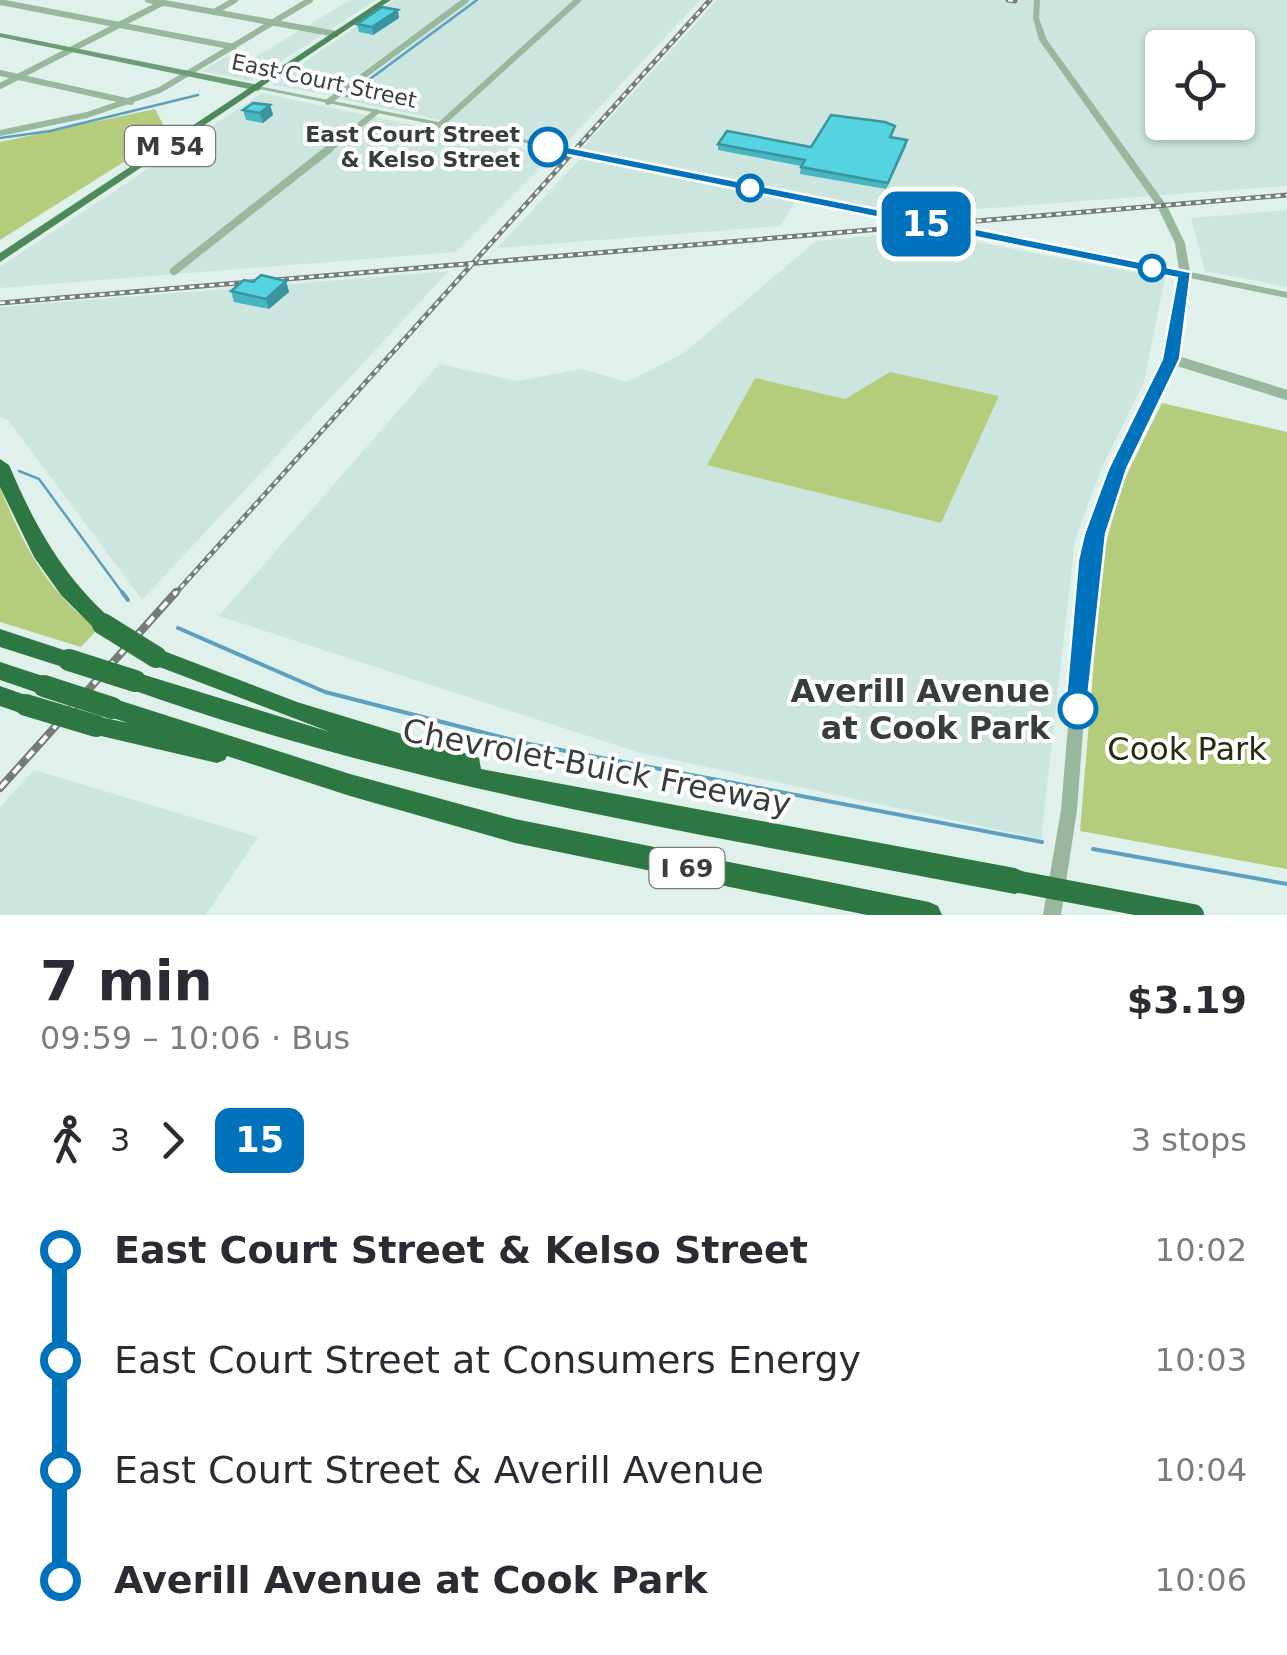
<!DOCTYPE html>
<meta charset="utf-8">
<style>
:root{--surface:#fff;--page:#f2f2f3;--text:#2b2b33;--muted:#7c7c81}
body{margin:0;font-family:"DejaVu Sans",sans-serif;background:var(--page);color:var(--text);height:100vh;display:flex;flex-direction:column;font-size:38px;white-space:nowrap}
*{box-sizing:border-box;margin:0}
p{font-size:32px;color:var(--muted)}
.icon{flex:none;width:55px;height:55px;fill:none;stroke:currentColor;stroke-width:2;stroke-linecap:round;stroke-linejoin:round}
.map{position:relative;height:915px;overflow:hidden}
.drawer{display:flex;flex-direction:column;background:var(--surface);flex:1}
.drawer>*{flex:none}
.badge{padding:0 20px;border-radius:15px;font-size:35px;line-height:65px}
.tools{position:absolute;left:1145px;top:30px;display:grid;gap:20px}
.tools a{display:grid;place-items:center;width:110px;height:110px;border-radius:10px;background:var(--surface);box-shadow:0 2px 8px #0004;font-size:50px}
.map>.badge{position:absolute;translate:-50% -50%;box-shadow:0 0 0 5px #fff}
.legs{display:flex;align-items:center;gap:15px;height:110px;padding:0 40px;font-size:32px}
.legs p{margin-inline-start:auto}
.summary{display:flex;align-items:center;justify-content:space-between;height:170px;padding:0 40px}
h1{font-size:55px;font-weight:700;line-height:75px}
ul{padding:0 40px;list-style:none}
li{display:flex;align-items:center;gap:35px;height:110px;font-size:38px}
li i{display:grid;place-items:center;width:15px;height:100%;margin:0 12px;background:currentColor}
li i::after{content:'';width:25px;height:25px;margin:-12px;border:8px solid;border-radius:50%;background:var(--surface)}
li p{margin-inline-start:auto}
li:first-child i{background:linear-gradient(#0000 50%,currentColor 0)}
li:last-child i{background:linear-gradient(currentColor 50%,#0000 0)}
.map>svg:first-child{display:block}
.built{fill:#cce6df;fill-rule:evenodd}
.green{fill:#b5cc7d}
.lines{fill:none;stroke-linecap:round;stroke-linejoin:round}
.stream-far1{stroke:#5d9fc1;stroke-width:2.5}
.stream{stroke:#5d9fc1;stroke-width:4}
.minor-far2{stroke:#98b79d;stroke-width:6}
.minor-far1{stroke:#98b79d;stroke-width:8}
.minor{stroke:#98b79d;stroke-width:10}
.tertiary{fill:#98b79d;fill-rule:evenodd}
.secondary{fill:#6d9c76;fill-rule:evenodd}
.primary{fill:#4d895a;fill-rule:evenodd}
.motorway{fill:#2d7842;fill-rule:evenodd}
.rail-far1-casing{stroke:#727c79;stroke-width:5}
.rail-casing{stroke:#727c79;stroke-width:8}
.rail-far1{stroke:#fff;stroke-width:2.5;stroke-dasharray:5;stroke-linecap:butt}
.rail{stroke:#fff;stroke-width:4;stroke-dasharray:10;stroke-linecap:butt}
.motorway-bridge{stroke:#2d7842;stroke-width:22}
.wall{fill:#48b5c2}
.shaded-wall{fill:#3b949e}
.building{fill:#54d3e1;stroke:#3b949e;stroke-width:2.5}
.line-1{fill:#0072bc;stroke:#fff;stroke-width:2.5}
.stop-1-dot{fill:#fff;stroke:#0072bc;stroke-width:5}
.labels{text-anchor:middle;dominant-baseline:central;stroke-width:8;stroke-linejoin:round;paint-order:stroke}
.far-street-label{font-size:22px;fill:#383e3c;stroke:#fff}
.far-stop-label{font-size:22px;font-weight:bold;fill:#383e3c;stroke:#fff;text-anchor:end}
.shield{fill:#fff;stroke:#747876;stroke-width:2.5}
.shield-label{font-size:25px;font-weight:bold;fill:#383e3c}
.near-stop-label{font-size:32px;font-weight:bold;fill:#383e3c;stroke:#fff;text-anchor:end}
.near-park-label{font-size:32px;fill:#252e0b;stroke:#fff}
.near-street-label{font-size:32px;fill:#383e3c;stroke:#fff}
</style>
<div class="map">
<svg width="1287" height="915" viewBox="0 0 1287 915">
<rect width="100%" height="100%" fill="#e0f1ec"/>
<g class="built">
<path d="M350,0H376L250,81L202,71L226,57L249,61Z"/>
<path d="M394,0H462L330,95L272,85Z"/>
<path d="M470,0H700L563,146L340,99Z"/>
<path d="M717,0H1287V186L963,210L926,220L581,150ZM1162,48H1238V122H1162Z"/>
<path d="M262,93L553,155L456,252L0,288V267Z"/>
<path d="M580,159H581L795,202L780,226L497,248Z"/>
<path d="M1287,210V287L1205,271L1191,218Z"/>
<path d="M920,231L1165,278L1144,382L1100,472L1075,540L1041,839L637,752L219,616L439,364L518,381L582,369L627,382L684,353L816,241Z"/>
<path d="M449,271L142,600L8,420L0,417V307Z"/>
<path d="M34,770L258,837L206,915H0V807Z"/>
</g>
<g class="green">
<path d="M155,109L168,134L0,240V142Z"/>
<path d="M890,372L999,396L941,523L707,465L755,378L845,399Z"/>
<path d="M1162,403L1287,432V869L1080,831L1103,553L1123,482Z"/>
<path d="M0,487C23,545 47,592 98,629L81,647L0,622Z"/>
</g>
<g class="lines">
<g class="stream-far1">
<path d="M347,96L477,0"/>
<path d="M0,138L50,131L198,95"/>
<path d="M19,471L39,479L124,595"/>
</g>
<g class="stream">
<path d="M122,592L128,600"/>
<path d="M178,628L325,692L524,743L1042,842"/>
<path d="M1093,849L1287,884"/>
</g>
<g class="minor-far2">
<path d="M148,0L336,34"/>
<path d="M0,2L234,47"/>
<path d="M214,12L235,0"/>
<path d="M0,73L131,102"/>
<path d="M0,86L162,3"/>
<path d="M328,102L466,0"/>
<path d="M440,125L578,0"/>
<path d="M0,133L87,115L160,90L310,0"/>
<path d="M326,152L376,112"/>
</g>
<path class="minor-far1" d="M174,271L329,149"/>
<path class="minor" d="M1171,359L1287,395"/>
<path class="tertiary" d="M1034,0H1040L1039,18L1047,40L1167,206L1185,243L1190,272L1287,292V298L1190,278L1177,359L1109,507L1096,559L1077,810L1061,915H1043L1061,810L1082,559L1095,507L1165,359L1180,276L254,88L258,86L1179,270L1175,243L1157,206L1039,40L1033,18Z"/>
<path class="secondary" d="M0,33L258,85L262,88L258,91L0,37Z"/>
<path class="primary" d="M382,0H391L0,262V253Z"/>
<g class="motorway">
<path d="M0,459L9,465C34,524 62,575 110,618L113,624L110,630L103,632L96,630L61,595L34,557L0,487Z"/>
<path d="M0,629L76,654L80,660L76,666L69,669L0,647Z"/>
<path d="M156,648L297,702L471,755L479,758L481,769L1015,868L1024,872L1028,881L1024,890L1015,894C717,836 414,791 127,688L124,681L127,674L135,672L330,732L149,663L145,657L149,651Z"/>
<path d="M0,662L52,679L55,686L52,693L44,695L0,680Z"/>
<path d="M0,686L34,698L37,705L34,712L26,715L0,706Z"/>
<path d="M112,698L350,774L515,819L929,902L938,906L942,915H867L515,843L350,796L227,756L225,760L217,763L88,733L85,726L88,719L96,716L128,723L104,715L101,708L104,701Z"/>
</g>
<defs>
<g id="rail-far1">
<path d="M1008,0L1015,1"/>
<path d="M0,303L1287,195"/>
<path d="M174,595L710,0"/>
</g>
<path id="rail" d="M0,788L176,592"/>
</defs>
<use href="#rail-far1" class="rail-far1-casing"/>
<use href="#rail" class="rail-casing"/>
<use href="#rail-far1" class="rail-far1"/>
<use href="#rail" class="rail"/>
<g class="motorway-bridge">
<path d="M103,624L156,657"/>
<path d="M69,660L135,681"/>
<path d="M44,686L112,708"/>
<path d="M26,705L96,726"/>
<path d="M1015,881L1193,915"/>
</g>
</g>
<g class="wall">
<path d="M399,18L373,35L359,32L357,24Z"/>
<path d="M270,105L273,115L263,123L246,120L243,110Z"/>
<path d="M895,126L892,137L906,146L886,189L800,174L801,166L718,150V144L811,147Z"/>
<path d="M286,281L289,292L269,309L234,302L231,291L253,282Z"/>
</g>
<g class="shaded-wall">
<path d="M398,10L399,18L373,35L372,27Z"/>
<path d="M270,105L273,115L263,123L260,113Z"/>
<path d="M907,140L906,146L886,189L888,183Z"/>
<path d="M286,281L289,292L269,309L266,299Z"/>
</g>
<g class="building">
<path d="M382,7L398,10L372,27L357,24Z"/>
<path d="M253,103L270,105L260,113L243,110Z"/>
<path d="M831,115L885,122L895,126L890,137L907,140L888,183L801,167L805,160L718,144L727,131L811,147Z"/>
<path d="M261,275L286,281L266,299L231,291L244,280L253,282Z"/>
</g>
<path class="line-1" d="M548,143L1191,272L1180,359L1127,469L1106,534L1086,717L1078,720L1065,709L1078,560L1084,534L1108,469L1162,359L1177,278L543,150Z"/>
<g class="stop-1-dot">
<circle cx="548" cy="147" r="18"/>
<circle cx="750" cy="188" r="12"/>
<circle cx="1152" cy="268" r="12"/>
<circle cx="1078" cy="709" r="18"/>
</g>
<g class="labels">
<g class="far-street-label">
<text transform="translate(324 81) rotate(12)">East Court Street</text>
</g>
<g class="far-stop-label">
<text x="520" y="134">East Court Street<tspan x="520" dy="25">&amp; Kelso Street</tspan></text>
</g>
<g class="shield">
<rect x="125" y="126" width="90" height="40" rx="8"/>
<rect x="649.5" y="848" width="75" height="40" rx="8"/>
</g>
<g class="shield-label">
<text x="170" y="146">M 54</text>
<text x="687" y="868">I 69</text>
</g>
<g class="near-stop-label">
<text x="1050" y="691">Averill Avenue<tspan x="1050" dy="37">at Cook Park</tspan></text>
</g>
<g class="near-park-label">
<text x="1187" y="749">Cook Park</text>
</g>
<g class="near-street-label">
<text transform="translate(597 767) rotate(11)">Chevrolet-Buick Freeway</text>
</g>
</g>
</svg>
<div class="tools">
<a><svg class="icon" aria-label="locate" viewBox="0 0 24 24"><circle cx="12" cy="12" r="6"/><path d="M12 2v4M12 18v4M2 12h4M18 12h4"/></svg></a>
</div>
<b class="badge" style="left:926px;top:224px;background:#0072bc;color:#fff">15</b>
</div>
<section class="drawer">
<div class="summary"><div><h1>7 min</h1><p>09:59 – 10:06 · Bus</p></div><b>$3.19</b></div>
<div class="legs"><svg class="icon" aria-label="walk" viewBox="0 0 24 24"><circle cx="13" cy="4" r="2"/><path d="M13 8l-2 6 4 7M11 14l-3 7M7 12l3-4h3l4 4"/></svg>3<svg class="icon" aria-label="forward" viewBox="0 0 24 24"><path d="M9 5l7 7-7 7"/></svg><b class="badge" style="background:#0072bc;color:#fff">15</b><p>3 stops</p></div>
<ul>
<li><i style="color:#0072bc"></i><b>East Court Street &amp; Kelso Street</b><p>10:02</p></li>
<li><i style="color:#0072bc"></i><span>East Court Street at Consumers Energy</span><p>10:03</p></li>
<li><i style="color:#0072bc"></i><span>East Court Street &amp; Averill Avenue</span><p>10:04</p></li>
<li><i style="color:#0072bc"></i><b>Averill Avenue at Cook Park</b><p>10:06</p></li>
</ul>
</section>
